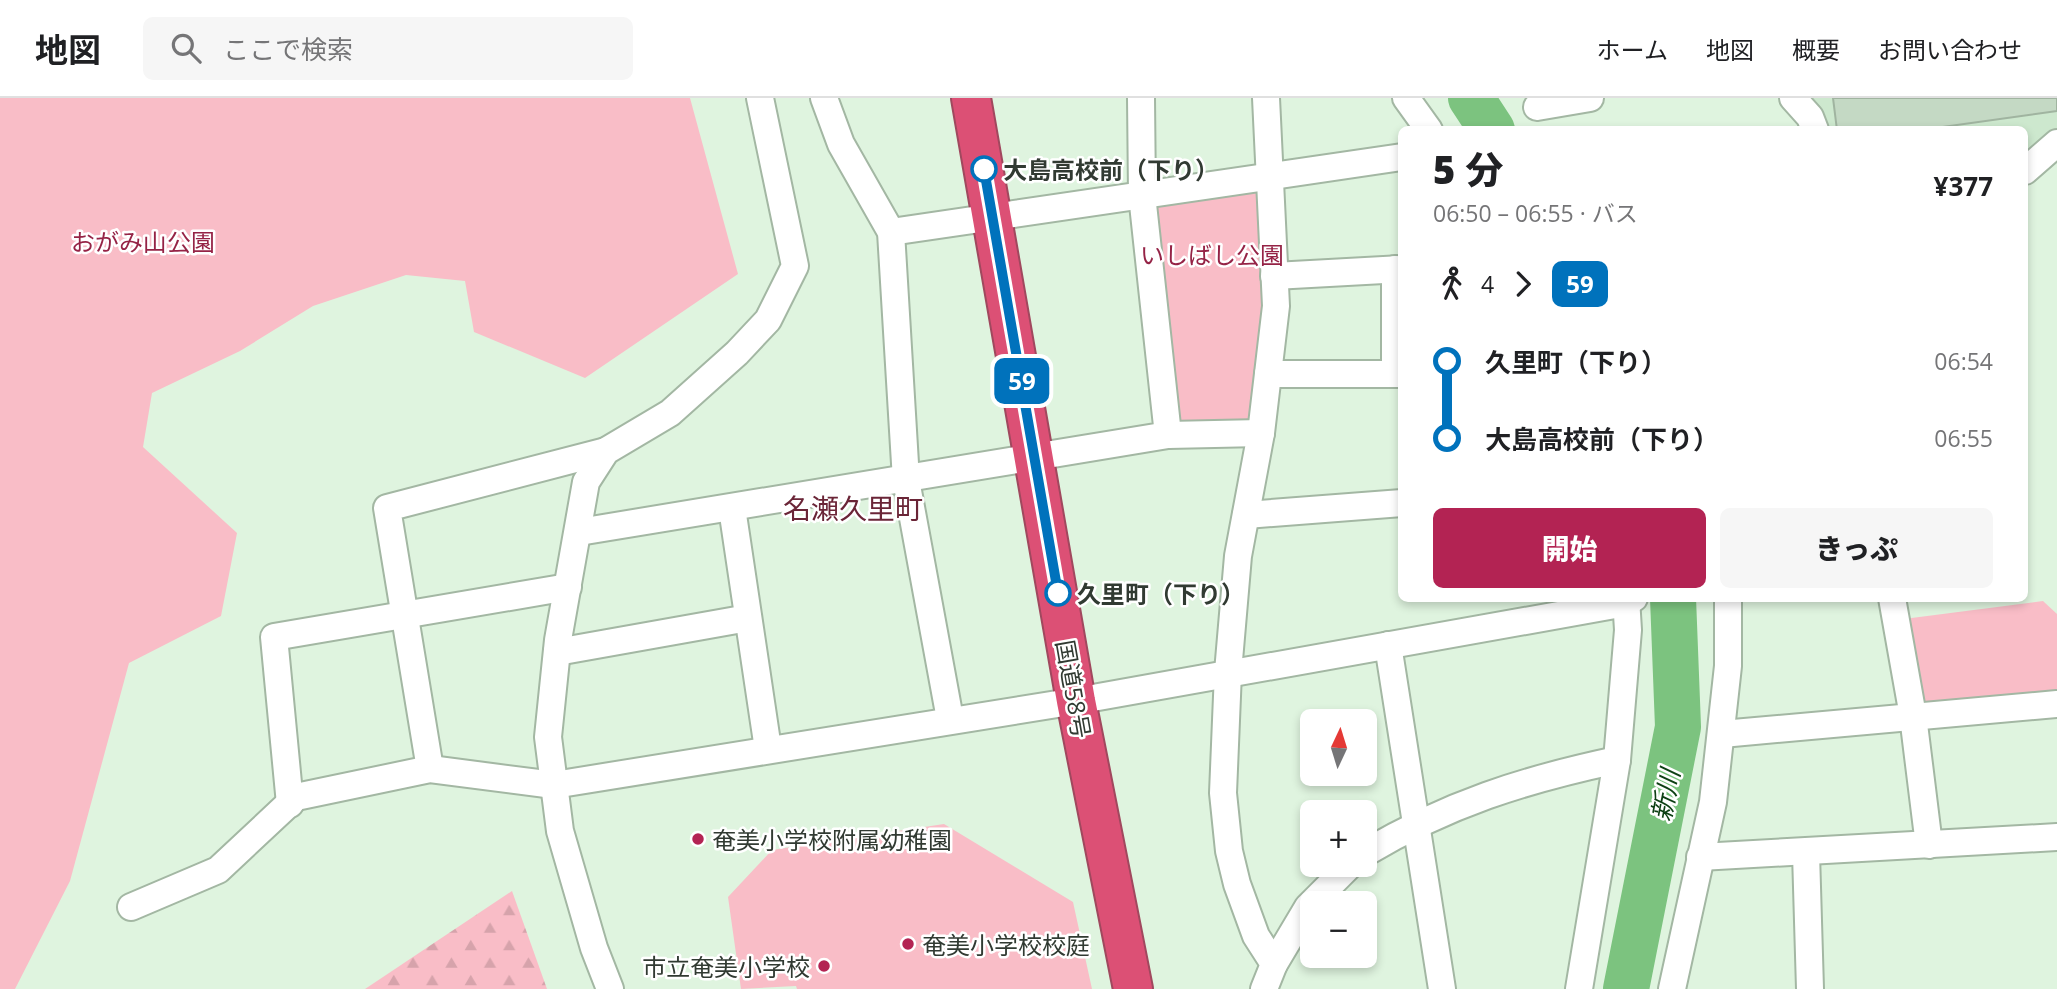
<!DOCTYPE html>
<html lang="ja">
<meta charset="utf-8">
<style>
:root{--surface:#fff;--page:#f6f6f6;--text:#202124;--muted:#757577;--line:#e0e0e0;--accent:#b32353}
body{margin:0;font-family:"Open Sans","Noto Sans JP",sans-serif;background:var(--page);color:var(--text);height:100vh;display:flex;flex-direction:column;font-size:26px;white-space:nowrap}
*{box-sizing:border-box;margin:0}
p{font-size:23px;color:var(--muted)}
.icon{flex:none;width:38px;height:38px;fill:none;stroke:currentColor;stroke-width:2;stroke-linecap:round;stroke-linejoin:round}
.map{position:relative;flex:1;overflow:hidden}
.side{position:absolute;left:1398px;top:28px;width:630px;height:476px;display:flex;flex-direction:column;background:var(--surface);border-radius:10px;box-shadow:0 4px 10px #0003}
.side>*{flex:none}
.badge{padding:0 14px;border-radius:10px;font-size:24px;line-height:46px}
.needle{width:46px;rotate:4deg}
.tools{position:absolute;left:1300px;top:611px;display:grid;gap:14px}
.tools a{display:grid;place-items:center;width:77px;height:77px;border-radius:10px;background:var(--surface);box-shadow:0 4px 10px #0003;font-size:35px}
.map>.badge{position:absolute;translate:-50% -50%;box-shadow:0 0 0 4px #fff}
.legs{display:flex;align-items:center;gap:10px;height:77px;padding:0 35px;font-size:23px}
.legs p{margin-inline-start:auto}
.headline{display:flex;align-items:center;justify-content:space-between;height:119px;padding:0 35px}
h1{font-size:38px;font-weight:800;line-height:52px}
.button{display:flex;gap:14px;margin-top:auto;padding:14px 35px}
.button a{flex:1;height:80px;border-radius:10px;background:var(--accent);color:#fff;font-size:28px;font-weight:800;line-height:80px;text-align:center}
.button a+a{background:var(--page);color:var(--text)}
ul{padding:0 35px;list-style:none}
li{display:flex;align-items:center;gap:24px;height:77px;font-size:26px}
li i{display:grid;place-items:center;width:10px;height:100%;margin:0 9px;background:currentColor}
li i::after{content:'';width:18px;height:18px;margin:-9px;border:5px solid;border-radius:50%;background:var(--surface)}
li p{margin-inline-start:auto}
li:first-child i{background:linear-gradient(#0000 50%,currentColor 0)}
li:last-child i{background:linear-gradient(currentColor 50%,#0000 0)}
header{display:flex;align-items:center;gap:42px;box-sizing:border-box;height:98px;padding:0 35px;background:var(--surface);border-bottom:2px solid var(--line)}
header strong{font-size:33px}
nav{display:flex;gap:38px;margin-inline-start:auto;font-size:24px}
.search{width:490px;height:63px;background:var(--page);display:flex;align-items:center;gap:18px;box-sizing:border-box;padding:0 24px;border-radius:10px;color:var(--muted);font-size:26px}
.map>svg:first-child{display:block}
.built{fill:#cde8ce}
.forest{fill:url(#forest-firs)}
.park{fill:#f9bdc7}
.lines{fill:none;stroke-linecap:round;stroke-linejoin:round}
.river{stroke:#7cc37f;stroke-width:46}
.building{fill:#c4d9c4;stroke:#a0b4a0;stroke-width:2}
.street-casing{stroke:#a3b7a3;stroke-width:30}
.highway-casing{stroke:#a0485e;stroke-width:42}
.street{stroke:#fff;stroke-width:26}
.highway{stroke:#dc5075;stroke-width:38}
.line-1-casing{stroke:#fff;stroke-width:16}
.line-1{stroke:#0072bc;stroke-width:10}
.stop-1-dot{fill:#fff;stroke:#0072bc;stroke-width:3.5}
.poi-dot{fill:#b32353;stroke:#fff;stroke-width:2.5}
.labels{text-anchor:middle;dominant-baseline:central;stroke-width:5;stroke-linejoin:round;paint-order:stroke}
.stop-label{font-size:24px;font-weight:bold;fill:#313a32;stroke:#fff;text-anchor:start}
.park-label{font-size:24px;fill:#952346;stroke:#fff}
.street-label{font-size:24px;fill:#313a32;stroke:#fff}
.poi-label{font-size:24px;fill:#313a32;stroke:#fff;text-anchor:start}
.water-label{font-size:26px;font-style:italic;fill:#0c3f13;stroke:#fff}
.quarter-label{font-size:28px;fill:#6a2537;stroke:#fff}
</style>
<header>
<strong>地図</strong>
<div class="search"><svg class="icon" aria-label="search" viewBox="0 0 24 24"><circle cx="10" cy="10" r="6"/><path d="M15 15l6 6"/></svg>ここで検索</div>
<nav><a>ホーム</a><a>地図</a><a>概要</a><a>お問い合わせ</a></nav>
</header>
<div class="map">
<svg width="2057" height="891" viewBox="0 0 2057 891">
<defs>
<pattern id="forest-firs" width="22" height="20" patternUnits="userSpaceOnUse" patternTransform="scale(1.75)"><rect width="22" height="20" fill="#f9bdc7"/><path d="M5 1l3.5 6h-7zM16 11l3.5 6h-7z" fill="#d6a3ab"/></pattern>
</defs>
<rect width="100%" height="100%" fill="#dff4df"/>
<path class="built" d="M1793,0H2057V45L2025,73V32L1815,31Z"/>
<path class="forest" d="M512,793L547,891H365Z"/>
<g class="park">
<path d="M0,0H690L738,176L585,280L474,234L465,183L406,177L313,208L240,253L152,295L143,349L237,435L221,518L129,565L70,783L15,891H0Z"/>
<path d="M1270,85L1260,327L1172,330L1148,103Z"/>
<path d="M2043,503L2057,516V606L1913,618L1896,522Z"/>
<path d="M944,726L1073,804L1092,891H797L796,888L741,891L728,799L772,752Z"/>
</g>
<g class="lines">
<g class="river">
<path d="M1471,0L1492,32"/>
<path d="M1626,891L1678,629L1673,500"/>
</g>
</g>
<path class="building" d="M1833,0H2057V13L1921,32H1837Z"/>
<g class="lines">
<defs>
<g id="street">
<path d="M824,0L841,46L891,134L906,382L950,621"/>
<path d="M1406,0L1429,32"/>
<path d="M1793,0L1810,19L1815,32"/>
<path d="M1537,9L1590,0"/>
<path d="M2025,73L2057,45"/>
<path d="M891,134L1402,59"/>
<path d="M1395,171V276"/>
<path d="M1274,178L1402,171"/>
<path d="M1268,276H1402"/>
<path d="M1168,337L1261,335"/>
<path d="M732,410L768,651"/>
<path d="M1246,417L1402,405"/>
<path d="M579,434L1168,337L1142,97L1141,0"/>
<path d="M1892,500L1913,618L1929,747"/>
<path d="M1388,547L1442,891"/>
<path d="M557,554L748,520"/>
<path d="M1722,636L2057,606"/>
<path d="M430,671L387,410L606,353"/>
<path d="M290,706L274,539L568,489"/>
<path d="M1365,755C1448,706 1523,682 1617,662"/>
<path d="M1806,755L1810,891"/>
<path d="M1700,759L2057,739"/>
<path d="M131,809L218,772L296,699L430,671L554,687L1076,603L1626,505L1634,500"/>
<path d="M1274,866L1308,809L1351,766"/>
<path d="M610,891L594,850L560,733L548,639L558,542L586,384L606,353L670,315L737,255L768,222L795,168L760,0"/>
<path d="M1264,891L1274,866L1256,838L1237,786L1229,753L1223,695L1228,574L1238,458L1261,335L1276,208L1266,0"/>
<path d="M1579,891L1617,662L1628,532L1626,500"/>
<path d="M1672,891L1713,704L1728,568V500"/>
</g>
<path id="highway" d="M971,0L1076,603L1133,891"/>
</defs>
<use href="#street" class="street-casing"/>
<use href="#highway" class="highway-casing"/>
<use href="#street" class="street"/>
<use href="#highway" class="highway"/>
</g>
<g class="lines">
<defs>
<path id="line-1" d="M984,71L1058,495"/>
</defs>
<use href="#line-1" class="line-1-casing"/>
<use href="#line-1" class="line-1"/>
</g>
<g class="stop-1-dot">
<circle cx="984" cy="71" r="12"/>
<circle cx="1058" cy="495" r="12"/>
</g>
<g class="poi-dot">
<circle cx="698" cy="741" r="7"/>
<circle cx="908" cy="846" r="7"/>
<circle cx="824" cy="868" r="7"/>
</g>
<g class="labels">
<g class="stop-label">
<text x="1003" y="71">大島高校前（下り）</text>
<text x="1077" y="495">久里町（下り）</text>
</g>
<g class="park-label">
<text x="143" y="143">おがみ山公園</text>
<text x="1212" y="156">いしばし公園</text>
</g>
<g class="street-label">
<text transform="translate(1074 591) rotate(80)">国道58号</text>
</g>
<g class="poi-label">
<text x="712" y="741">奄美小学校附属幼稚園</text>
<text x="922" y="846">奄美小学校校庭</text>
<text x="810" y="868" text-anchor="end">市立奄美小学校</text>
</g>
<g class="water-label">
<text transform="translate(1665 697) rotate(-79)">新川</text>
</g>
<g class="quarter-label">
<text x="853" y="410">名瀬久里町</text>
</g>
</g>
</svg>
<div class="tools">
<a><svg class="needle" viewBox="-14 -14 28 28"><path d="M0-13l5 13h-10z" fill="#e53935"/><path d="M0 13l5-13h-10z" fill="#757577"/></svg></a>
<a>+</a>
<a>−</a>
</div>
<b class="badge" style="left:1022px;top:283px;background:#0072bc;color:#fff">59</b>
<section class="side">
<div class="headline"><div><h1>5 分</h1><p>06:50 – 06:55 · バス</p></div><b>¥377</b></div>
<div class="legs"><svg class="icon" aria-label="walk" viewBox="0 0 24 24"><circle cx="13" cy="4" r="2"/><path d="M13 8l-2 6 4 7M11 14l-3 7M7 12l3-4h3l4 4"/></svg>4<svg class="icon" aria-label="forward" viewBox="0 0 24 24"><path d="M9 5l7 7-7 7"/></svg><b class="badge" style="background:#0072bc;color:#fff">59</b></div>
<ul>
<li><i style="color:#0072bc"></i><b>久里町（下り）</b><p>06:54</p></li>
<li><i style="color:#0072bc"></i><b>大島高校前（下り）</b><p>06:55</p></li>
</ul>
<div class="button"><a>開始</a><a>きっぷ</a></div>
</section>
</div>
